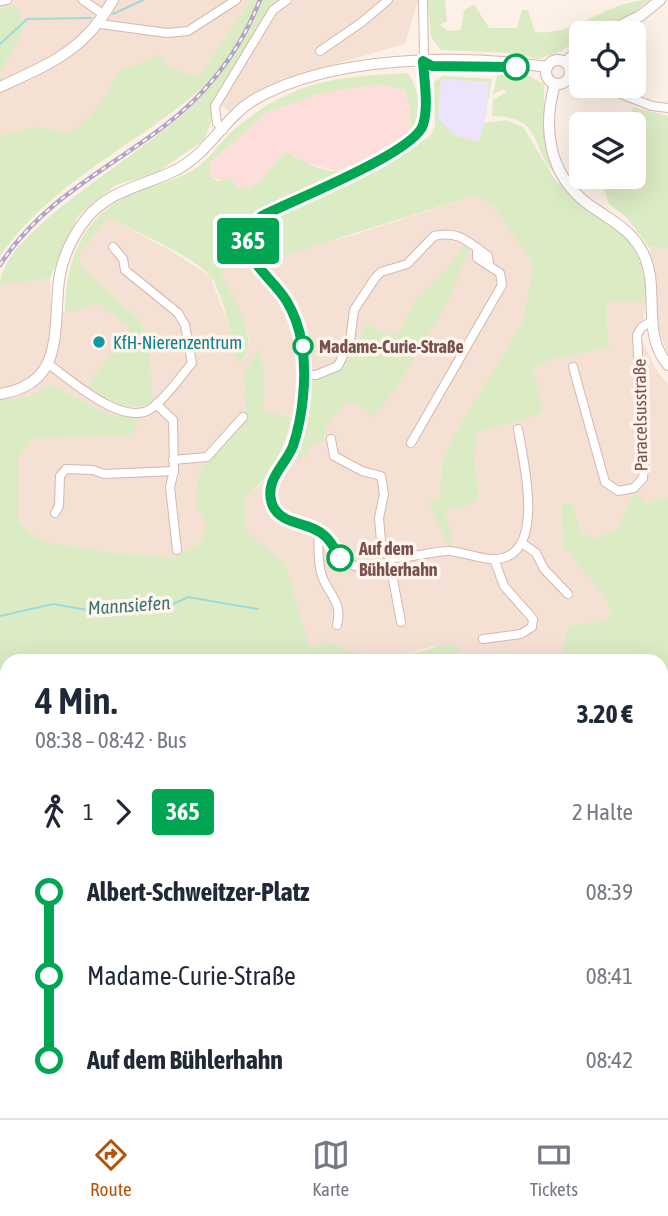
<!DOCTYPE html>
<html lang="de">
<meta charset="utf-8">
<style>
:root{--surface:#fff;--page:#f6f6f7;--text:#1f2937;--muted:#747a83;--line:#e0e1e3;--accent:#b45309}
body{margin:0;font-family:"Asap Condensed",sans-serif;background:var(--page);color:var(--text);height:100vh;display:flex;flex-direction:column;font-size:26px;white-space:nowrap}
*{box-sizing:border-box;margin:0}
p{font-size:23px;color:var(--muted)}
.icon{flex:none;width:38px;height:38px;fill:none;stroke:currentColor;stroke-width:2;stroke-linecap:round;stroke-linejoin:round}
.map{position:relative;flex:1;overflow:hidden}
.panel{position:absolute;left:0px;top:654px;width:668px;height:464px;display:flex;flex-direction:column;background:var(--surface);border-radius:21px 21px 0 0;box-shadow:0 7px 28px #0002}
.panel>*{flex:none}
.badge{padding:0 14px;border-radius:5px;font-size:24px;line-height:46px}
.tools{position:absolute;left:569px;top:21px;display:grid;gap:14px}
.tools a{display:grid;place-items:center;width:77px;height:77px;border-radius:10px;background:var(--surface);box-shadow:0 7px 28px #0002;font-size:35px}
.map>.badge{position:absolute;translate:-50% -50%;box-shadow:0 0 0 4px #fff}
.legs{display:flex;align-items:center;gap:10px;height:77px;padding:0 35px;font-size:23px}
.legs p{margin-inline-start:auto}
.headline{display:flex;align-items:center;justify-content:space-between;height:119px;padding:0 35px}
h1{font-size:38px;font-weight:600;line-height:52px}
ul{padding:0 35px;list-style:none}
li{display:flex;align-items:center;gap:24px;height:84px;font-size:26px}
li i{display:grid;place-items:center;width:10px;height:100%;margin:0 9px;background:currentColor}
li i::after{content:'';width:18px;height:18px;margin:-9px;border:5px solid;border-radius:50%;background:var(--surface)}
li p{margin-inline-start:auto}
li:first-child i{background:linear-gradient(#0000 50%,currentColor 0)}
li:last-child i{background:linear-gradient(currentColor 50%,#0000 0)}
.tabs{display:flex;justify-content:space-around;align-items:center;height:98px;border-top:2px solid var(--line);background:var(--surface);font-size:19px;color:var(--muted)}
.tabs a{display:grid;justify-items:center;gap:4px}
.tabs .selected{color:var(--accent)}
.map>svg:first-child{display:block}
.residential{fill:#f5e1d4}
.commercial{fill:#fededa}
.education{fill:#ede3fa}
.green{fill:#dbebc4;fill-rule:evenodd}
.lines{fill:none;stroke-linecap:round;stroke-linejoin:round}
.stream{stroke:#9fdad9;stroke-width:2}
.minor-casing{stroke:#d2b8ae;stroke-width:10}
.tertiary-casing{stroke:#d2b8ae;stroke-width:12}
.minor{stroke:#fff;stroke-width:8}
.tertiary{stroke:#fff;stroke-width:10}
.rail-casing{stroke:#b1a4c8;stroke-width:4.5}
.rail{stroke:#fff5ed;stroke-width:2;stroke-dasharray:5;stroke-linecap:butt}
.line-1-casing{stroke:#fff;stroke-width:16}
.line-1{stroke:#00a651;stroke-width:10}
.stop-1-dot{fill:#fff;stroke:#00a651;stroke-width:3.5}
.culture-dot{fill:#0f9aa8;stroke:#fff5ed;stroke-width:2.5}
.labels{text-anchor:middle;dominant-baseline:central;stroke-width:7;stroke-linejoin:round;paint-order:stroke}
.culture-label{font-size:18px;fill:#0d838f;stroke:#fff5ed;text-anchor:start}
.stop-label{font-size:18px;font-weight:bold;fill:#78524a;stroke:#fff5ed;text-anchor:start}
.street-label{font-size:18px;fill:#78524a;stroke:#fff5ed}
.water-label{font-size:19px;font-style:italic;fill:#3a7676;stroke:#fff5ed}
</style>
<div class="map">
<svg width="668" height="1118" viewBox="0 0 668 1118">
<rect width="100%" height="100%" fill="#fdf0e6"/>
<g class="residential">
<path d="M0,0H250L200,76L169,68L159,56L118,72L104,100L87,123L65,135L35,126L0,136V73L24,29L16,6L0,8Z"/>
<path d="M274,0H418L405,44L282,79L230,112L215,101L273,7Z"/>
<path d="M476,195L494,205L533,264L523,322L452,438L443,459L439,498L445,510L472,504L479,496L474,457L477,432L539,415L542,410L533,370L547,361L609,347L606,302H646L640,337L656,369L668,384V497L646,504L635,491L616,530L594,538L581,533L573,504H561L563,545L607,601L611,613L605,621L568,626L560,660L458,661L459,648L430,647L387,660L353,655L335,643L309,648L286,564L246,531L245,496L261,485L273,465L286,443L291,417L262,411L263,366L259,349L244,375L246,419L201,543L173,558L116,553L39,540L18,521V460L31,439L132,435L138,418L108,414L51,384L27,397L0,400V285L50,278L51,311L75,312L97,301L131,327L138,319L80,265V252L109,218L168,249L210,276L231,330L238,363L245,358L249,343L247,327L221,274L242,256L254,248L261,260L357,234Z"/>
<path d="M649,247H668V354L658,328L655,269Z"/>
<path d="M461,1111H546L555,1118H465Z"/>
</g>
<path class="commercial" d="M379,84L405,90L410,108L411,133L380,156L336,171L307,163L285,152L258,183L245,189L209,176L210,163L266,113L317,94Z"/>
<path class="education" d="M441,79L489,82L487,110L479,142L454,135L438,118Z"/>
<g class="green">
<path d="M250,0H274V7L215,101L212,99L211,122L204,140L156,173L116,185L78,216L50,278L0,285C0,228 169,142 204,92L201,89C135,146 50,183 0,256V136L35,126L66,134C93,120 104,100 118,72L159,55L169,68L200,76Z"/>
<path d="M428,0H445L447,21L440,25L448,31L461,30L464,10L474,4L489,28H517L522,10H528L535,32C574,37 608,0 649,0L632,14L581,33V37L560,52L539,59L514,53L441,50L431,37Z"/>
<path d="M16,6L24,29L0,73V8Z"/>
<path d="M498,72L527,75L544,84L545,141L559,178C528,151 547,117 492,116L493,100L506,92L504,89L493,94Z"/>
<path d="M408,73C419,89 424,117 412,134C397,158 292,196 262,210C244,223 243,234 242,256L221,274C232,297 265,343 238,364C234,345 222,288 209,275C189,254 136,232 109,218L80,252V265L139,320L148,336L152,394L149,404C121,411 110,401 88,385L131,328L97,302L75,312H65C65,263 82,216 130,195C150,186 171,182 190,172C207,163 221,140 236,128C291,81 338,76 408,73ZM379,84L405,90L410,108L411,133C391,149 365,169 337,171C321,172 299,159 285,152L258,183L246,189L236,186L231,178L218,181L209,176L210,163L266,113L317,94Z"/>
<path d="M443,76L492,79L484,123L506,120L523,127L557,183L563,184C607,219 648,240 646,302H606L609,347L547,361L533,370L543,410L539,415L478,432L474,457L479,496L472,504L445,511L453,547H449L428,502L439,498L443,459L452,438L523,322L533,264L494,206L476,195L279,257L261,261L254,248L264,224L389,163L430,136L435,126L434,82ZM441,79L489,82L487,110L479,142L454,135L438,118Z"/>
<path d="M633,107L668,116V247H649L626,217L609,204L601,181L603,177H634V124H628Z"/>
<path d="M465,243L469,249L449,299L392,395L377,383L391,395L373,417L360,405L345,401L326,428L323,440L312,445L304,457L298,459C295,447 306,401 308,383C347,370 351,362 365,323L386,335L398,333L416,300L452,263Z"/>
<path d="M259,348L263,365V411L291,417C285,449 272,478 245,496L246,531L286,564L309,647L335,643C379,672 405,652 451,644L460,648L458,661L7,662V834L0,829V400L27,397L51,384L108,414L139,418L132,435L31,439L18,460V521L39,540L116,553L173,558L201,543L207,523L195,504L200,470L246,419L244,375Z"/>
<path d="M635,491L646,504L668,497V1010L662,1009V662H556L560,660L568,626L604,621L611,613L607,601L563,545L561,504H573L581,533L594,538L616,530Z"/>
<path d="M0,876L7,878V1111H461L465,1118H0Z"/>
<path d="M562,1111H658L649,1118H571Z"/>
</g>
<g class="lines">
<g class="stream">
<path d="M113,14L143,0"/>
<path d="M0,44L27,19L91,18"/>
<path d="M0,616L53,604L88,610L108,604L169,606L188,597L258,609"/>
</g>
<defs>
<g id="minor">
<path d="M83,0L104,15"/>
<path d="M0,1L7,0"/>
<path d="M100,24L167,33L188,31L236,0"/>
<path d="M320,51L362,22L388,0"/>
<path d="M570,76L581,79"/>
<path d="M600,86L652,106L668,108"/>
<path d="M223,130L217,123L215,106L273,10L287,0"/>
<path d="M47,363C70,379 124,429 152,408C167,397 180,377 192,363L185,325L178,313L125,270L123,259L113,247"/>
<path d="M573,367L605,482L618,491L634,488L643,478L644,468L637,335L642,327L652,321"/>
<path d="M304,375H316L338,366L350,341L354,310L375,278L381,272L407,264L434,236C459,230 468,242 488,256L489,265"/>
<path d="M156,404L173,420L174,471L170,487L177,550"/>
<path d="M331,439L334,456L362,471L381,476L384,494L379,518L382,552"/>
<path d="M411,443L502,285L500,273L477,258V248"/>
<path d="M173,460L207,457L243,417"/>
<path d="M55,513L59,506L60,476L66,469L93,470L104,474L174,471"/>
<path d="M319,531C318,546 317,569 325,583C333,598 342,605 337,625"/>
<path d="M522,543L536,553L544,569L568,594"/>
<path d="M382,552C386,553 388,556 391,557C400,561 436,550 450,551C467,553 486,562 503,558C545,547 523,459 518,429"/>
<path d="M391,558L390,565C383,571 383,567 376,566C369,564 363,569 355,566C337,561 336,543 322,533C301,520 269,522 270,489C271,474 287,461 292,447C304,415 309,368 300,335C297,324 292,310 286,301C269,273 226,250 262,216C296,198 397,161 417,135C423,127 424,119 425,109L423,0"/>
<path d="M388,567L392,574L401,622"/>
<path d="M483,639L521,634L532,627L533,619L504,586L494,559"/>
<path d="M0,878H1"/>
<path d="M553,1111L563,1118"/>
</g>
<g id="tertiary">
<path d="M605,33L640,16L660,0"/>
<circle cx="558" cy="72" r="12"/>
<path d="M423,61L432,66H505"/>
<path d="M566,62L581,47"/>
<path d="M555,84C542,128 549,175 588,204C609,219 631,229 643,253C661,289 640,332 668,365"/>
<path d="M0,87C51,63 84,51 113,0"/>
<path d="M0,394C61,384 54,338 58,291C59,265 70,239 86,219C111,188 146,186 178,169C208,153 224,119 252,101C329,55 460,54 547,67"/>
</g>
</defs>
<use href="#minor" class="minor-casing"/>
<use href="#tertiary" class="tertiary-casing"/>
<use href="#minor" class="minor"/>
<use href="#tertiary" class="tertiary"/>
<defs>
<g id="rail">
<path d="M0,265C41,201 105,171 163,127C207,94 240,51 260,0"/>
<path d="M0,682L7,696"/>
<path d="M33,1118L37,1111"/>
</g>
</defs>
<use href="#rail" class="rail-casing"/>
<use href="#rail" class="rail"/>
</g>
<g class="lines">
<defs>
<path id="line-1" d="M340,558C336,551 331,541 325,536C310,521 280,526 272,504C264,480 285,466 293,446C303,416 307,376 302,345C300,331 294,313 286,300C269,273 226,249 262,216C293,200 414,153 423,125C429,106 424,80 423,61L432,66L516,67"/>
</defs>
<use href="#line-1" class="line-1-casing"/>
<use href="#line-1" class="line-1"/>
</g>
<g class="stop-1-dot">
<circle cx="516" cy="67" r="12"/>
<circle cx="303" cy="346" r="9"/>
<circle cx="340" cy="558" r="12"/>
</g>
<circle class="culture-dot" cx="99" cy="342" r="7"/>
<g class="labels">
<g class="culture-label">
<text x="113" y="342">KfH-Nierenzentrum</text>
</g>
<g class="stop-label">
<text x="319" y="346">Madame-Curie-Straße</text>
<text x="359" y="548">Auf dem<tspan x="359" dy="21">Bühlerhahn</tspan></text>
</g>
<g class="street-label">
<text transform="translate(640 415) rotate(-91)">Paracelsusstraße</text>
</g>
<g class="water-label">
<text transform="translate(129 605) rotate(-4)">Mannsiefen</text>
</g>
</g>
</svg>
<div class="tools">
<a><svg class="icon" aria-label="locate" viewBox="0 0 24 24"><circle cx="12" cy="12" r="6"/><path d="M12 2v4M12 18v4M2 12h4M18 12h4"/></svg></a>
<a><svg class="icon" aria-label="layers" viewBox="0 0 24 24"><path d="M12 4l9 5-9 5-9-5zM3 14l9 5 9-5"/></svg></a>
</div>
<b class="badge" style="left:248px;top:241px;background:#00a651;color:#fff">365</b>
<section class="panel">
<div class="headline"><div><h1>4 Min.</h1><p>08:38 – 08:42 · Bus</p></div><b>3.20 €</b></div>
<div class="legs"><svg class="icon" aria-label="walk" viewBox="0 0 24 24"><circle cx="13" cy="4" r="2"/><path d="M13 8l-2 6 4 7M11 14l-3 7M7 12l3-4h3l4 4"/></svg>1<svg class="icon" aria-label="forward" viewBox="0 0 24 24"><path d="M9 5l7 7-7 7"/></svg><b class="badge" style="background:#00a651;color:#fff">365</b><p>2 Halte</p></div>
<ul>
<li><i style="color:#00a651"></i><b>Albert-Schweitzer-Platz</b><p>08:39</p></li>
<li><i style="color:#00a651"></i><span>Madame-Curie-Straße</span><p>08:41</p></li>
<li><i style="color:#00a651"></i><b>Auf dem Bühlerhahn</b><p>08:42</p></li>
</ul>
</section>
</div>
<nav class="tabs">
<a class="selected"><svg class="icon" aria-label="directions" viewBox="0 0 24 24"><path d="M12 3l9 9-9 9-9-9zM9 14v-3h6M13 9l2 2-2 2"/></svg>Route</a>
<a><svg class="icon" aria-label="map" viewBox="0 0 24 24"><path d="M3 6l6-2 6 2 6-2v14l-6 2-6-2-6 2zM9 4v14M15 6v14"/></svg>Karte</a>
<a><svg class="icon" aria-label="tickets" viewBox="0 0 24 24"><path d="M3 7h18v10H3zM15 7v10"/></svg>Tickets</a>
</nav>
